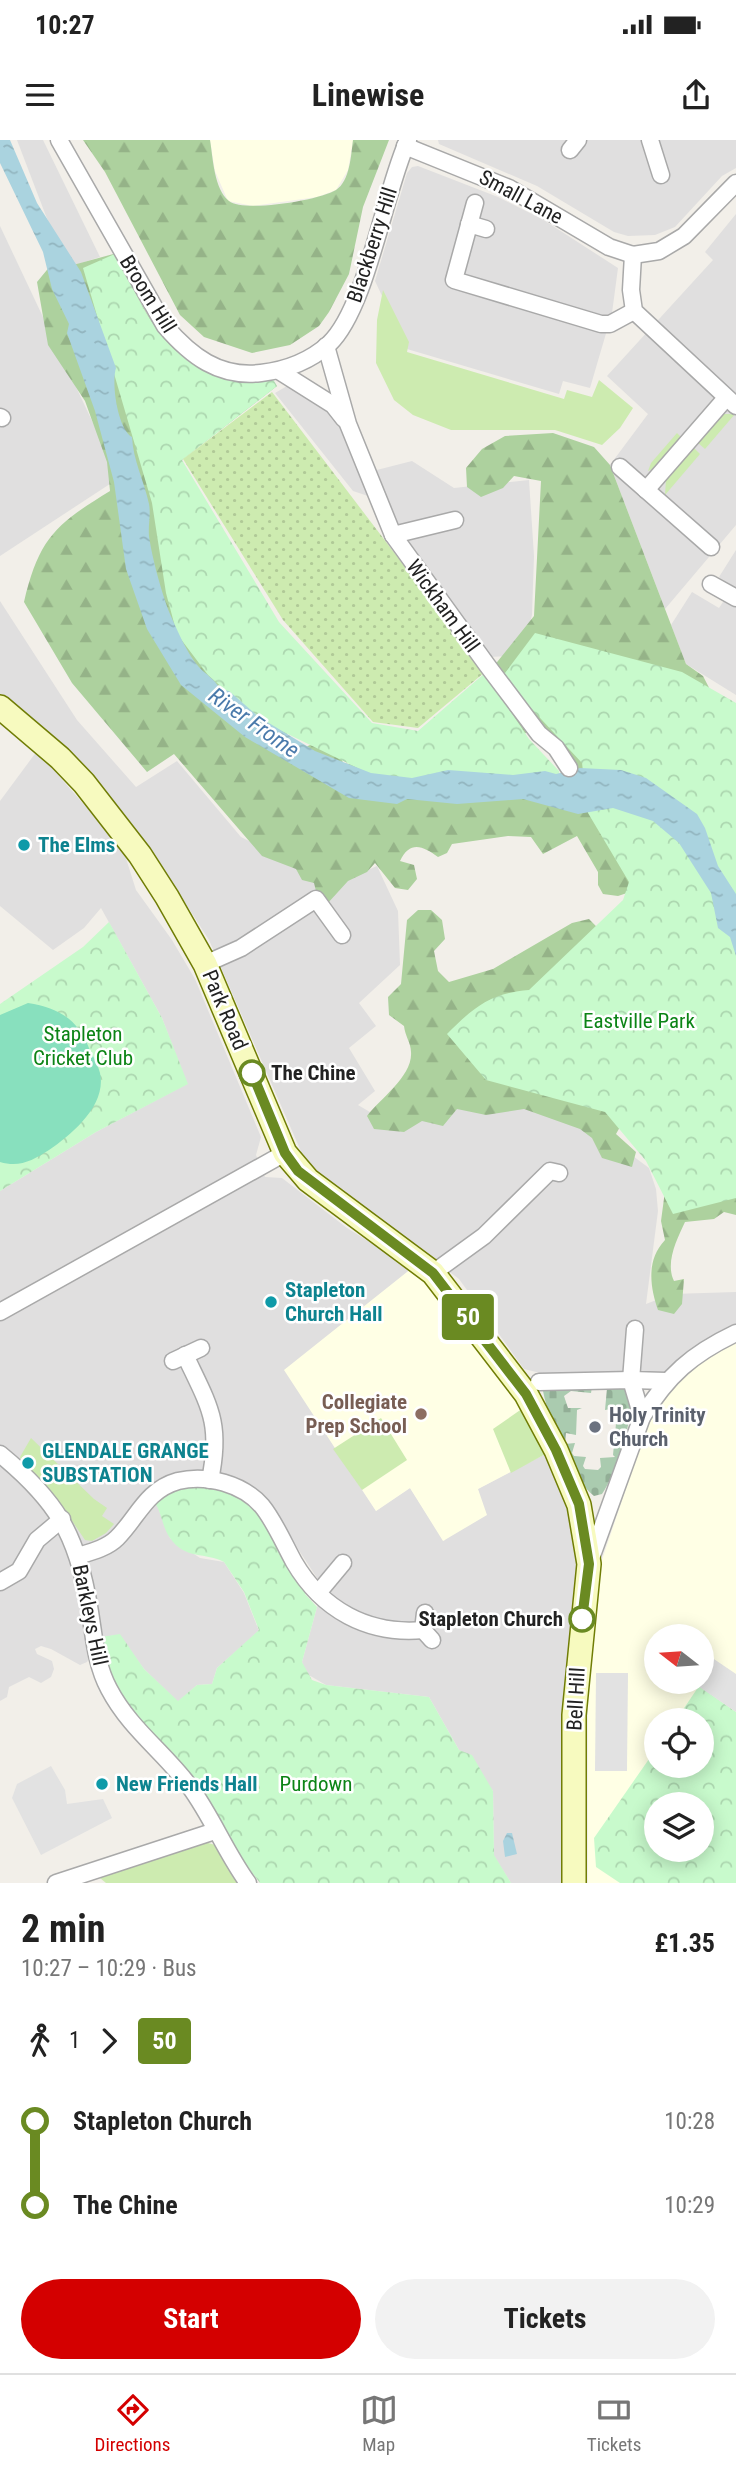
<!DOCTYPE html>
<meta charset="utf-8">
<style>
:root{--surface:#fff;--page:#f2f2f2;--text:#222;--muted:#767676;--line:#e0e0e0;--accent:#d40000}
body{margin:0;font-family:"Roboto Condensed",sans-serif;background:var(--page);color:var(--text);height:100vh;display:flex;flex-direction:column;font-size:26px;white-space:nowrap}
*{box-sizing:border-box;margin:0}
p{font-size:23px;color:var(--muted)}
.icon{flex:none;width:38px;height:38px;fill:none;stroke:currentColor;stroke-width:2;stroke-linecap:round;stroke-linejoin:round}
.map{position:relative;height:1743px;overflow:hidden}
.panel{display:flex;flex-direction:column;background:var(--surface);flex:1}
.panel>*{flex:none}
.badge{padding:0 14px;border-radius:5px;font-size:24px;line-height:46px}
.needle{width:46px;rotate:287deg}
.fabs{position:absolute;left:644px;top:1484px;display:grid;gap:14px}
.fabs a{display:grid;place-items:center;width:70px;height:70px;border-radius:50%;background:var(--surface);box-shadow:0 4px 18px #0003;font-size:35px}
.map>.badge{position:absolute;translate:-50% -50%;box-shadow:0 0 0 4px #fff}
.legs{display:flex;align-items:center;gap:10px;height:77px;padding:0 21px;font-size:23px}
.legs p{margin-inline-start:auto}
.summary{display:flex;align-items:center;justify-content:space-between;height:119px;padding:0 21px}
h1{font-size:38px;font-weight:700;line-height:52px}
.cta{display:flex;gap:14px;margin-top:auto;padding:14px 21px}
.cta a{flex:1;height:80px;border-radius:42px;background:var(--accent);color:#fff;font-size:28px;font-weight:700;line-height:80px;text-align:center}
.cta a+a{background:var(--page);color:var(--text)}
ul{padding:0 21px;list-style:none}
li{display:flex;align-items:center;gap:24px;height:84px;font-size:26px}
li i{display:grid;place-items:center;width:10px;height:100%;margin:0 9px;background:currentColor}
li i::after{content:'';width:18px;height:18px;margin:-9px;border:5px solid;border-radius:50%;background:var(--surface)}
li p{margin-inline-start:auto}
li:first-child i{background:linear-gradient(#0000 50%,currentColor 0)}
li:last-child i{background:linear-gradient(currentColor 50%,#0000 0)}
.status{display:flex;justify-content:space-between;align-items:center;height:49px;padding:0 35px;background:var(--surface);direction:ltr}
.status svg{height:19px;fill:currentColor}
header{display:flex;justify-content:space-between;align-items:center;height:91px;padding:0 21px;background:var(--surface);font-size:32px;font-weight:700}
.tabs{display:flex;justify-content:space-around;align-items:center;height:98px;border-top:2px solid var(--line);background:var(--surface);font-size:19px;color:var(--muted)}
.tabs a{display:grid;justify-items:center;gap:4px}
.tabs .selected{color:var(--accent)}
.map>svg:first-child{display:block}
.residential{fill:#e0dfdf}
.education{fill:#ffffe5;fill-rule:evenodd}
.grass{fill:#cdebb0}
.forest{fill:url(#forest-firs)}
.cemetery{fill:url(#cemetery-stones)}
.park{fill:url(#park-crowns);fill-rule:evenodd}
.garden{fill:url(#garden-dots)}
.pitch{fill:#88e0be}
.parking{fill:#e2e2e2}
.water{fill:url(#water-ripples)}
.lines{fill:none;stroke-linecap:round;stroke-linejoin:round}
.street-casing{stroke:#a9a9a9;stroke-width:19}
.secondary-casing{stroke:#707d05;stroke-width:26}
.street{stroke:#fff;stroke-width:16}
.secondary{stroke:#f7fabf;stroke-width:23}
.line-1-casing{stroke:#fff;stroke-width:16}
.line-1{stroke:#6a8a22;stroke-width:10}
.culture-dot{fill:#0f9aa8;stroke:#fff;stroke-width:2.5}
.stop-1-dot{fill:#fff;stroke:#6a8a22;stroke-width:3.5}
.education-dot{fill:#8d6e63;stroke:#fff;stroke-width:2.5}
.worship-dot{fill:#6b7280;stroke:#fff;stroke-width:2.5}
.labels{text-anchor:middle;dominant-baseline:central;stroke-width:5;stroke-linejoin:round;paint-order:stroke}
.street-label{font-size:21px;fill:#222;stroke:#fff}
.culture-label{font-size:21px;font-weight:bold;fill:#0d838f;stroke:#fff;text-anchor:start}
.park-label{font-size:21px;fill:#0c8416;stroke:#fff}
.stop-label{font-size:21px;font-weight:bold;fill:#222;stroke:#fff;text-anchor:start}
.education-label{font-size:21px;font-weight:bold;fill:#785e54;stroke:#fff;text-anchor:end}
.worship-label{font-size:21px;font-weight:bold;fill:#5b616d;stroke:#fff;text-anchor:start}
.water-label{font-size:23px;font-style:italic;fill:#4a7aab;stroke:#fff}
</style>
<div class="status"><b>10:27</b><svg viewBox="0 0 49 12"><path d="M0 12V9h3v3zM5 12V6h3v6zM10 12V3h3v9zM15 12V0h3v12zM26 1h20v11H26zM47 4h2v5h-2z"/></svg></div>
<header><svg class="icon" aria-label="menu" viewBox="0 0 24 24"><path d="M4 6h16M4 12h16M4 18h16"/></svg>Linewise<svg class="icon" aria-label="share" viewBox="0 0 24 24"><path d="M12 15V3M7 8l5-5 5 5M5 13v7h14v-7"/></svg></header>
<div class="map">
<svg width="736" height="1743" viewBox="0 0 736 1743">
<defs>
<pattern id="forest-firs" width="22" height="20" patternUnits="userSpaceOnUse" patternTransform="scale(1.75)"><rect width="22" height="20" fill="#add19e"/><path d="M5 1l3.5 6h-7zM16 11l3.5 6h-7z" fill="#95b388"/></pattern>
<pattern id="cemetery-stones" width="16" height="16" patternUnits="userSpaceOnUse" patternTransform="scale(1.75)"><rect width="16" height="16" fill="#aacbaf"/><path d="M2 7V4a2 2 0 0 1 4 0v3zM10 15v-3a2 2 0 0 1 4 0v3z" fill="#92ae96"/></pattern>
<pattern id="park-crowns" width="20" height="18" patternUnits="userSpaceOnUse" patternTransform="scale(1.75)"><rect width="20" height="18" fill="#c8facc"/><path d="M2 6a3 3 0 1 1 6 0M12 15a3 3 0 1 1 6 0" fill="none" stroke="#acd6af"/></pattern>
<pattern id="garden-dots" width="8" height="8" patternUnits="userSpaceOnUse" patternTransform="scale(1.75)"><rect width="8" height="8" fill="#cdebb0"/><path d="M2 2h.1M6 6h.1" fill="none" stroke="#b0c997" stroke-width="1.8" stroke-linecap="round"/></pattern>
<pattern id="water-ripples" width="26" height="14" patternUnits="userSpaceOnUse" patternTransform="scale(1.75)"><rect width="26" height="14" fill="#aad3df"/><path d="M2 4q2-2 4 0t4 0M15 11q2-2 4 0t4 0" fill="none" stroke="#92b5bf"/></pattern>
</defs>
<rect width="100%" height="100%" fill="#f2efe9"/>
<g class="residential">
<path d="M17,0H43L100,117L69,127L46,76Z"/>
<path d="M438,0H736V28L722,36L675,87L655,95L628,96L614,92L537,46L439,4Z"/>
<path d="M418,26L498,57L542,79L618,128L612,173L590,248L563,241L559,254L407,209L375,141L407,33L412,27Z"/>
<path d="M736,74V385L665,469L610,325L648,274L607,236L713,120L705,112Z"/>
<path d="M0,86L119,338L0,416Z"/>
<path d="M287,246L305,251L329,270L343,288L365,333L412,321L454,348L529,340L534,416L532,475L526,498L508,516L490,517L400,399L383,352L368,356L353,351L275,253Z"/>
<path d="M736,410V555L686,524L671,485L692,452L719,468L733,447L719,437Z"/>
<path d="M0,461L77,580L136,647L177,621L241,697L336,744L377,726L398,771L400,825L359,863L376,886L349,908L375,951L358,965L392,985L473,936L598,990L649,1028L656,1049L658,1071L646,1164L672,1154L736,1152V1201L675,1238L565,1239L524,1229L459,1139L312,1027L303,1016L209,800L184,761L120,676L0,559Z"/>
<path d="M37,611L123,709L136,750L172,800L195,839L261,997L256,1015L265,1037L282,1038L347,1088L412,1128L362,1350L376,1371L410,1348L444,1401L478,1349L549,1312L567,1347L584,1427L570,1532L561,1743H511L494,1716L493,1651L459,1610L429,1557L326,1545L307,1534L302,1522L317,1467L327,1453L265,1359L234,1338L196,1330L168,1335L150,1347L170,1398L200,1418L224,1422L244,1453L259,1491L217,1528L212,1544L197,1545L178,1562L144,1529L119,1495L101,1497L87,1522L80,1525L51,1509L41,1506L35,1509L37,1514L52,1521L54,1529L51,1537L41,1543L29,1537L9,1547L7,1557L0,1561V1051L96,992L187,944L162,878L101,768L84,788L53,810L0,766V661Z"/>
</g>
<g class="education">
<path d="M210,0H353L348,30L336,50L317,57L253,66L228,61L215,31Z"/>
<path d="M412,1128L426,1134L514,1239L549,1312L478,1349L487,1375L443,1401L410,1348L376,1371L284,1230Z"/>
<path d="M736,1201V1743H588V1557L600,1426L649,1280L675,1238L700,1216ZM656,1496H702V1542H656ZM656,1580H702V1626H656ZM656,1664H702V1710H656Z"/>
</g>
<g class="grass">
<path d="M383,150L409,202L407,212L564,259L567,250L592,257L599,240L633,268L620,288L602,305L555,290H451L413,275L394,260L376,223L377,180Z"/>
<path d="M724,274H735L705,309L697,302Z"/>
<path d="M677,293L683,299L659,326L648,331L651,323Z"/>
<path d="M693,307L700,314L665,355L666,339Z"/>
<path d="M526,1266L549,1312L511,1333L493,1289Z"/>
<path d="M381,1278L407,1320L362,1350L333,1309Z"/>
<path d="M31,1298L94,1359L107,1368L102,1376L114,1384L106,1393L92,1401L85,1400L56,1357L26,1329L31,1323L27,1320L22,1325L20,1317Z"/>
<path d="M205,1702L215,1705L242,1743H106L100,1738Z"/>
</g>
<g class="forest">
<path d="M83,0H210C213,18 214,49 229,61C244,73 320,60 336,50C350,41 351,15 353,0H389L363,67L349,134L329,172L319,186L290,205L252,213L204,197L180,175L105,32Z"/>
<path d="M117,113C136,155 157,207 203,227C226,237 253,240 277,246L170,329L295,612L310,605L338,607L343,623L370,627L553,638L577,631L539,583L523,595L481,542L534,476L541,341L514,336L503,348L481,357L467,347L466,328L482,309L505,296L553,293L594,307L610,325L686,524L703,536L736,600L630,752L618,756L603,754L598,745V732L577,696L543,714L531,697L508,696L452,704L447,713L438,717C423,706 410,700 400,721L414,725L417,739L408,750L395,748L375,723L367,732L348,741L327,764L317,755L314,743L302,740L296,729L262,716L174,614L147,632L72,543L24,462C39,398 56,384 110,351L107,322L85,261L48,205L37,142L51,125H73Z"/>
<path d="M418,770H431L442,780L445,799L434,811L438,831L449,842L493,829L572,783L589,779L736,929V1075L724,1072L714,1079L685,1082C677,1099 665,1123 674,1141L684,1139L682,1164L674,1174L658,1170C650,1147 646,1120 665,1100L661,1081L665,1051L625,978L616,994L636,1012L632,1027L602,1018L592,998L580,989L524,969L486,975L457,969L443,986L422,981L404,992L374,989L367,976C380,959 413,936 411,912C411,903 405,896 404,886L389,875L388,857L401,844L407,780Z"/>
</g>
<path class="cemetery" d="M622,1242C625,1248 631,1256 631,1263C631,1285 615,1336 602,1354L594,1356C570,1337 549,1281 543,1251L544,1248L592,1247L591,1253L571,1251L564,1256L568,1268H582L577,1270L576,1295L566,1293L565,1304L575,1303L572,1313L574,1316L586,1317L583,1326L585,1329L598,1330L601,1327L600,1318L615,1317L613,1315L617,1273L620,1272L617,1268L605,1270L607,1248Z"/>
<g class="park">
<path d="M117,113C136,154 157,210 203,227C224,235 251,235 273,239L277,246L182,320L279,482L372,583L418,591L485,533L529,599L559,631L561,646L378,638L259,580L208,535L177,494L166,453L152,363L83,128Z"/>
<path d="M535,493L682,532L736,563V1058L673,1074L646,1021L605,972L486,940L447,894C473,868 490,853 529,850L623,760L629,742L588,673L582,623L502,537Z"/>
<path d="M109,782L162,878L188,944L96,992L0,1051V864L83,807Z"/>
<path d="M190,1346C259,1346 276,1401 307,1452L305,1454L317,1467L302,1522L312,1540L326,1545L429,1557L459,1610L472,1615L493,1651L494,1715L511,1743H260L126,1565L113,1540L101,1497L120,1494L144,1529L178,1561L197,1545L212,1544L217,1528L259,1490L244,1452L224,1422C206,1412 185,1420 170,1398C162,1387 162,1372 154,1362L172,1350Z"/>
<path d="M699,1546L736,1572V1743H620L596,1727L594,1698L656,1609V1626H702V1580H676ZM656,1664H702V1710H656Z"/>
</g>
<path class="garden" d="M272,252L485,532L418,588L373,582L283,480L183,319Z"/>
<path class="pitch" d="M28,863C58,868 77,878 89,908C92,915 98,924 100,933C107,965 72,994 49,1010C33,1020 20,1028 0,1022V875Z"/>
<g class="parking">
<path d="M702,1511L736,1534V1572L692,1542H702Z"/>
<path d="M596,1533H628L627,1631H595Z"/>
<path d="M51,1626L65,1650L67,1664L103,1659L112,1678L41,1715L12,1658L17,1644Z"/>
</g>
<g class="water">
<path d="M0,0H10L37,63L81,132L116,228C111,244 118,289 132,297C133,320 144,341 149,364C151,375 148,385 149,396C152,418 162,454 170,474C177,490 187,513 198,526C206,535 215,539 220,549L229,551L259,577L315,611L371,633L412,638L448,630L513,635L545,631L556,634L580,628L621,630L646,638L697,674L705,688L718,726L736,754V816L730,797L718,788L711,753L679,703L653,681L613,668L578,674L523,659L457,664L407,659L397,664L349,658L245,597L181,545L147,489L126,429L114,342L95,271L67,193L69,184L52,149L43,112L0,23Z"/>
<path d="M507,1693H512L517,1714L505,1717L503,1701Z"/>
</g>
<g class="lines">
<defs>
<g id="street">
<path d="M59,0L165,186C191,216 219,238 261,233C286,230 310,221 329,204C367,168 384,52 408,0"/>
<path d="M650,0L661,35"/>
<path d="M405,6L509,48L609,107L633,115L659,111L684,96L736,43"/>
<path d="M570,10L578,0"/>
<path d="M475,63L454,140L601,184H610L634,171"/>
<path d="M469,84L486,89"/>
<path d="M633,115L631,150L634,171L736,266"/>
<path d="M326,206L348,284L393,395L487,525L539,594L556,608L569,628"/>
<path d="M279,231L333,265L344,279"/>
<path d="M0,277L2,278"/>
<path d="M620,327L711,407"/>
<path d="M646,350L726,258"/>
<path d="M393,395L455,380"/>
<path d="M711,444L736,458"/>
<path d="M205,824L241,808L316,759L342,795"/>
<path d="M433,1133L484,1096L550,1031L559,1033"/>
<path d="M0,1172L285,1013"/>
<path d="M635,1189L631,1240L666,1241"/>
<path d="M185,1215C209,1266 222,1282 210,1340"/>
<path d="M173,1221L201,1208"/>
<path d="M539,1242L631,1240L642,1277L590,1421"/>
<path d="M642,1277C668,1235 692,1214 736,1193"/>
<path d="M0,1314C56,1360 77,1394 89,1466C94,1494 95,1523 109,1549C130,1589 164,1612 190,1647C212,1677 226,1713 248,1743"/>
<path d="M78,1416C91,1412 107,1408 117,1398C138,1377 146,1350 178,1341C207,1334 243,1344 262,1366C275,1382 284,1404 294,1422C322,1470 368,1495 423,1490"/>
<path d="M0,1442L19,1431L37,1400L62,1379"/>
<path d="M318,1453L343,1423"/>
<path d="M425,1473L423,1490L432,1500"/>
<path d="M56,1743L215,1691"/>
</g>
<path id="secondary" d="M0,567L60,618L84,643L140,715L167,757L205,824L285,1013L308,1040L433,1133L526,1254L556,1310L579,1365L589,1424L574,1575V1743"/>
</defs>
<use href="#street" class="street-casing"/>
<use href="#secondary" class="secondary-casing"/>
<use href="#street" class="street"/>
<use href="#secondary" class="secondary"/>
</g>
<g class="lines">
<defs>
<path id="line-1" d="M252,933L285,1013L298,1031L433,1133L526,1254L556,1310L579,1364L589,1424L582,1479"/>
</defs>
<use href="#line-1" class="line-1-casing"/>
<use href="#line-1" class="line-1"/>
</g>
<g class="culture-dot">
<circle cx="24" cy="705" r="7"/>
<circle cx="271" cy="1162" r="7"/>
<circle cx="28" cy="1323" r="7"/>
<circle cx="102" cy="1644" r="7"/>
</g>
<g class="stop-1-dot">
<circle cx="252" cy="933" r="12"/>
<circle cx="582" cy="1479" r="12"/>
</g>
<circle class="education-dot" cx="421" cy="1274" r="7"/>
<circle class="worship-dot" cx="595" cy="1287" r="7"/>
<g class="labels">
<g class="street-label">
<text transform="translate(521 57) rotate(28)">Small Lane</text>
<text transform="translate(372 105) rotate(-72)">Blackberry Hill</text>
<text transform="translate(148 154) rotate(58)">Broom Hill</text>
<text transform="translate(443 466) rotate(54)">Wickham Hill</text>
<text transform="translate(225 870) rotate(67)">Park Road</text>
<text transform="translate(90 1475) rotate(78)">Barkleys Hill</text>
<text transform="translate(576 1559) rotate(-87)">Bell Hill</text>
</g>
<g class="culture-label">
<text x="38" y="705">The Elms</text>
<text x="285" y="1150">Stapleton<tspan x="285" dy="24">Church Hall</tspan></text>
<text x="42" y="1311">GLENDALE GRANGE<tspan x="42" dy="24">SUBSTATION</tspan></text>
<text x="116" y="1644">New Friends Hall</text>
</g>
<g class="park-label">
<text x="639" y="881">Eastville Park</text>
<text x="83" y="894">Stapleton<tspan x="83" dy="24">Cricket Club</tspan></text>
<text x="316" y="1644">Purdown</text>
</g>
<g class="stop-label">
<text x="271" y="933">The Chine</text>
<text x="563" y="1479" text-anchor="end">Stapleton Church</text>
</g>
<g class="education-label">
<text x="407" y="1262">Collegiate<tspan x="407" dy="24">Prep School</tspan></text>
</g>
<g class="worship-label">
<text x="609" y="1275">Holy Trinity<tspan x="609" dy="24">Church</tspan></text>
</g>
<g class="water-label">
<text transform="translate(254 583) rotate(35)">River Frome</text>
</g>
</g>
</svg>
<div class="fabs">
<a><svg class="needle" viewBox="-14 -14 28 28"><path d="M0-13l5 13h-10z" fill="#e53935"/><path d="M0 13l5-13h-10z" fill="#767676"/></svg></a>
<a><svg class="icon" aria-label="locate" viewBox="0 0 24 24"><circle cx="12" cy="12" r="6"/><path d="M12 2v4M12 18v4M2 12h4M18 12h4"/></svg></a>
<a><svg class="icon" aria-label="layers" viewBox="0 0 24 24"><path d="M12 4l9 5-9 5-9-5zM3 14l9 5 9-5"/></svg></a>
</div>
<b class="badge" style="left:468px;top:1177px;background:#6a8a22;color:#fff">50</b>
</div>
<section class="panel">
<div class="summary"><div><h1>2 min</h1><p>10:27 – 10:29 · Bus</p></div><b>£1.35</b></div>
<div class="legs"><svg class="icon" aria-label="walk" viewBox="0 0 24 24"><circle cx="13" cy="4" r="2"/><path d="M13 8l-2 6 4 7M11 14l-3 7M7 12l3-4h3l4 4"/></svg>1<svg class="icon" aria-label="forward" viewBox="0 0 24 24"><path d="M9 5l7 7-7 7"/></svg><b class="badge" style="background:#6a8a22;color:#fff">50</b></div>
<ul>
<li><i style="color:#6a8a22"></i><b>Stapleton Church</b><p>10:28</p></li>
<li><i style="color:#6a8a22"></i><b>The Chine</b><p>10:29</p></li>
</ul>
<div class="cta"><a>Start</a><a>Tickets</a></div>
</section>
<nav class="tabs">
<a class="selected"><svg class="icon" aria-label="directions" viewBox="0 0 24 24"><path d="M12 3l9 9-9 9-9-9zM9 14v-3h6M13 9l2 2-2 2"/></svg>Directions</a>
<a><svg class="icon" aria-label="map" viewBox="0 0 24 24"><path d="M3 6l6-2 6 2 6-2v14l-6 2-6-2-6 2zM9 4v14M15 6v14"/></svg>Map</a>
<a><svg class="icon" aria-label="tickets" viewBox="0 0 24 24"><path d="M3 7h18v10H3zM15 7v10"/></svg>Tickets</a>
</nav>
